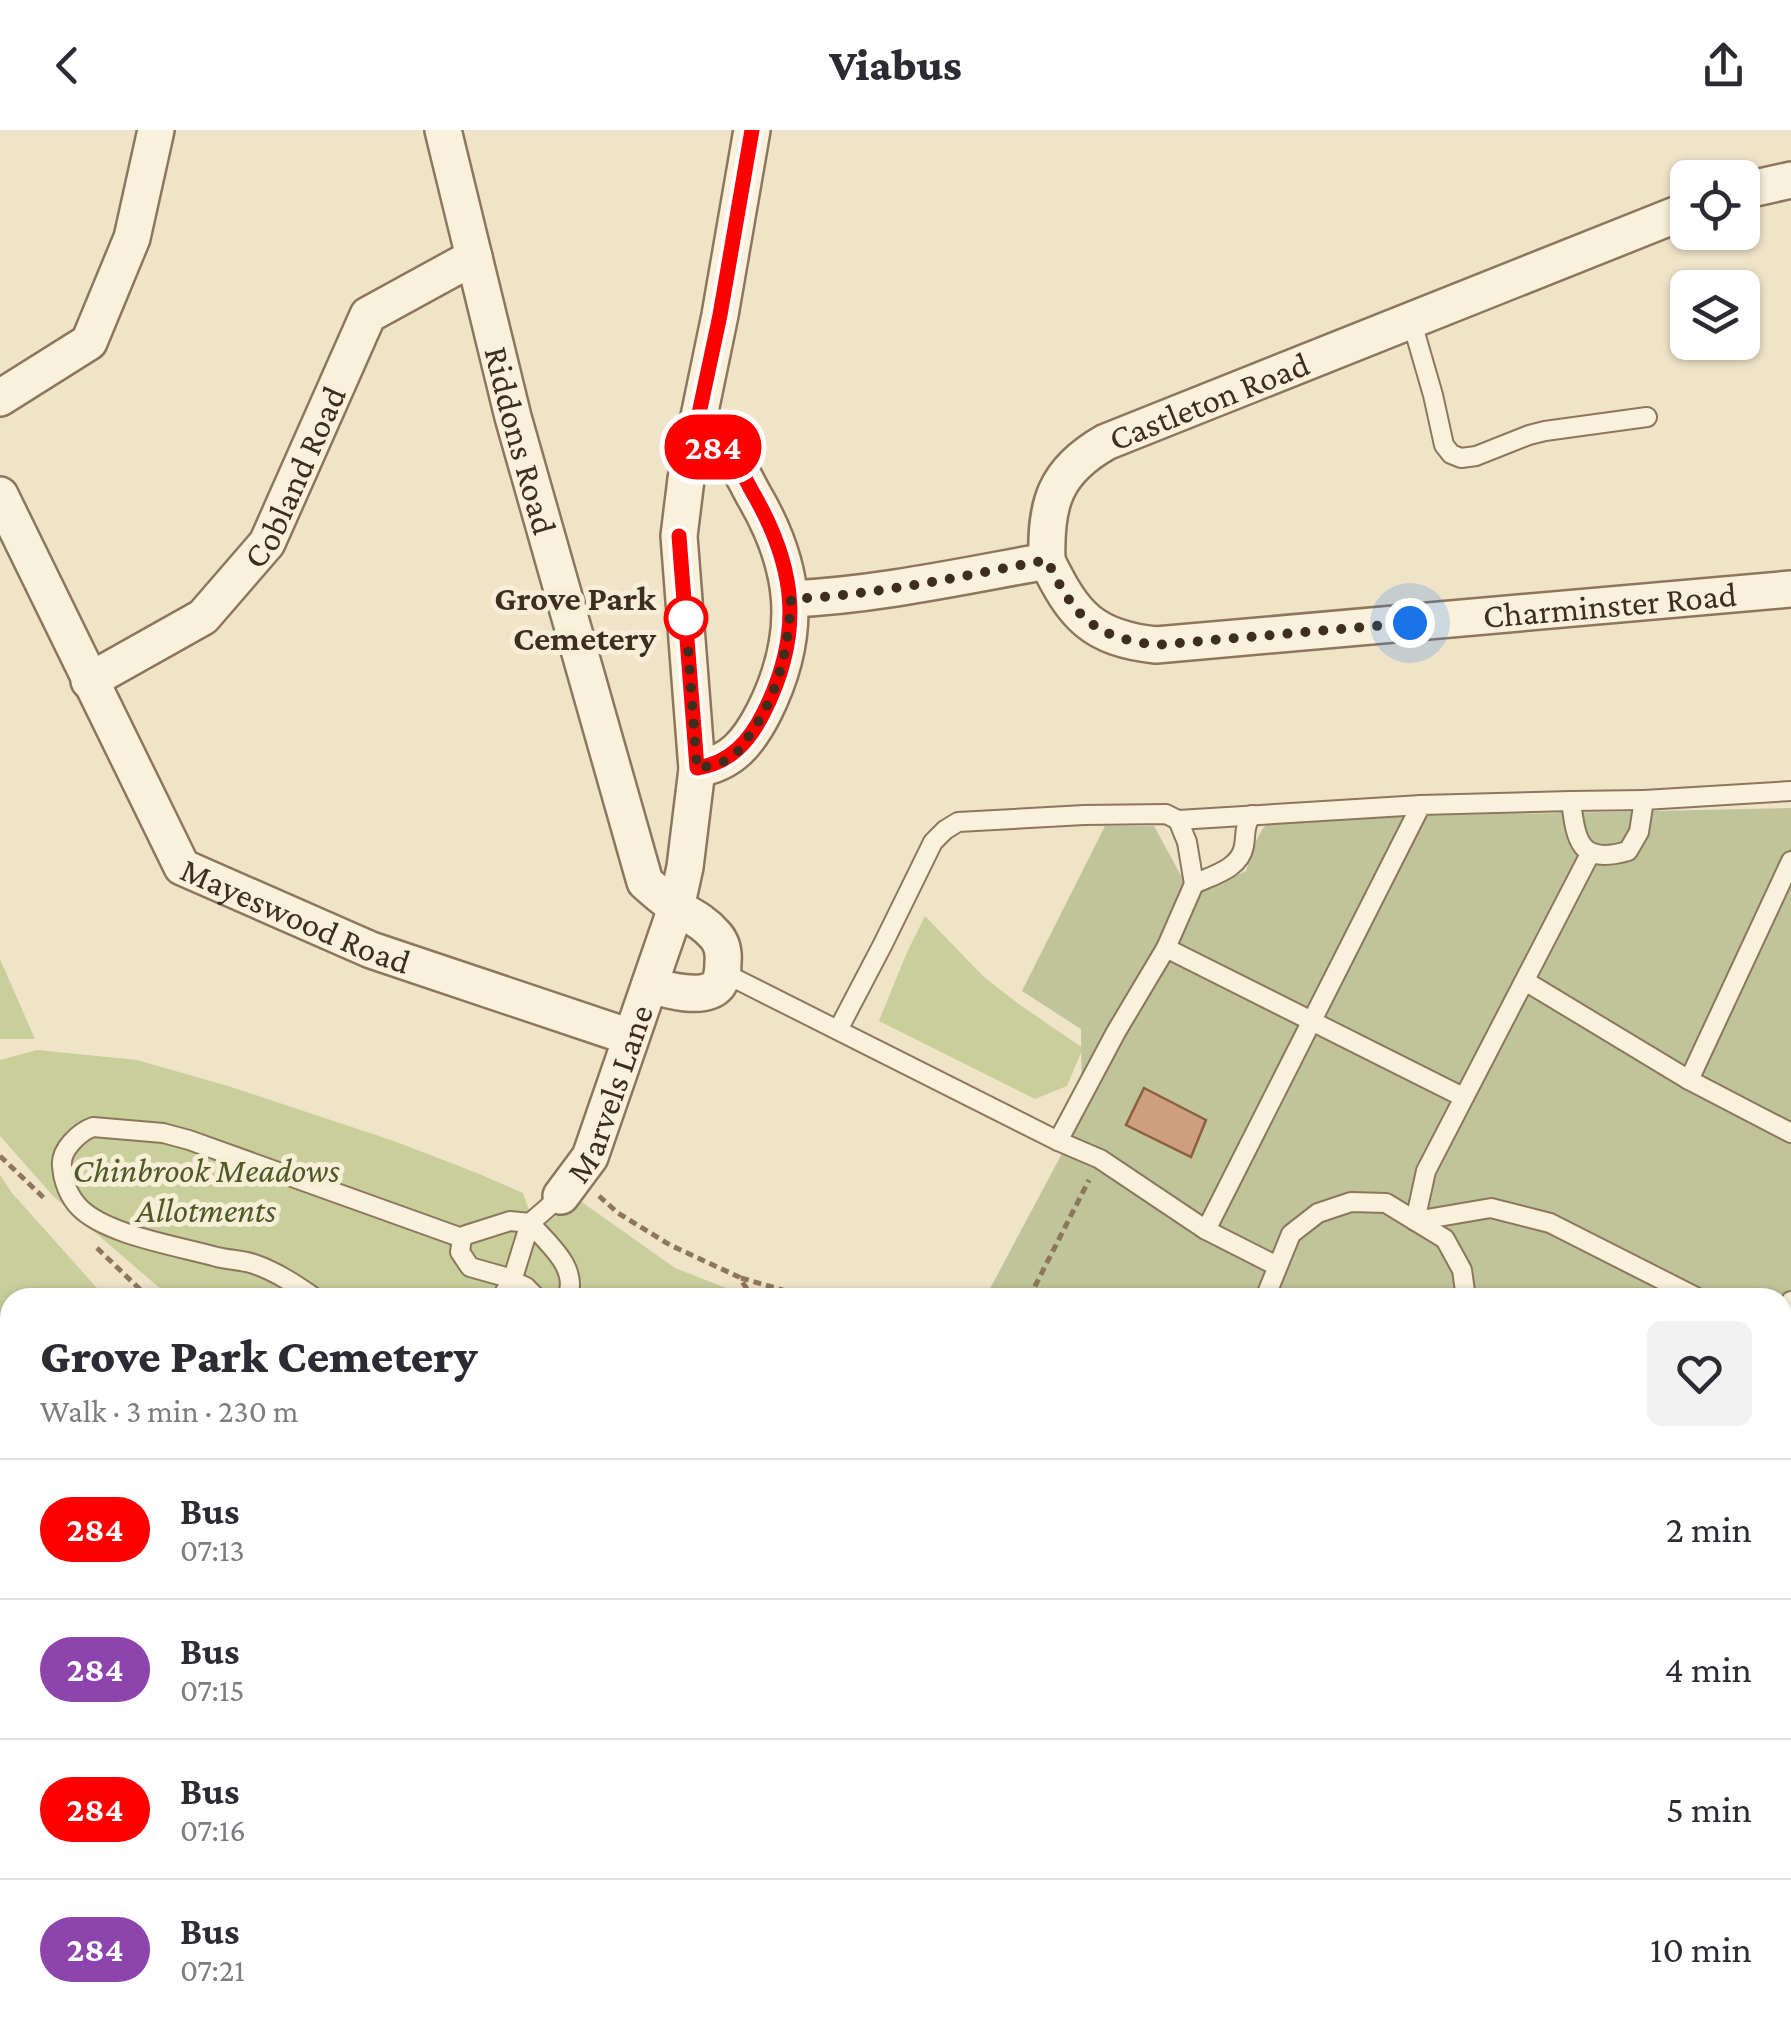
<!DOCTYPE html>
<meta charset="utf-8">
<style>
:root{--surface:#fff;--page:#f2f2f3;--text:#2b2b33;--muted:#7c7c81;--line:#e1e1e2}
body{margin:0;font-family:"Crimson Pro",serif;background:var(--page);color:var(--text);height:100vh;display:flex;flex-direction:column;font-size:38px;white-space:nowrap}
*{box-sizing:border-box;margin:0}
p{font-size:32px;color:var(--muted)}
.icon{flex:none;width:55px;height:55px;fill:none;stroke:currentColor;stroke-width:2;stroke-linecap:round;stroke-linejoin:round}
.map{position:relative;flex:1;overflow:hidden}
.side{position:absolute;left:0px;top:1158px;width:1792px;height:752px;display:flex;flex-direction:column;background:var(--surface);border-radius:30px 30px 0 0;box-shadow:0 2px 8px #0004}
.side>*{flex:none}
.badge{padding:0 20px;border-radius:32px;font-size:35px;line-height:65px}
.fabs{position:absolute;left:1670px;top:30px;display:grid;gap:20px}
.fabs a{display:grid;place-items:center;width:90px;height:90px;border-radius:15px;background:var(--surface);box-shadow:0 2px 8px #0004;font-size:50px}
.you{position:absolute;width:50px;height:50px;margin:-25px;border:8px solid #fff;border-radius:50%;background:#1a73e8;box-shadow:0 0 0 15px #1a73e833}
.map>.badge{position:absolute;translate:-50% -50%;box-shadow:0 0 0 5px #fff}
.round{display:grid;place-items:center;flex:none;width:105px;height:105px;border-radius:15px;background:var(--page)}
.headline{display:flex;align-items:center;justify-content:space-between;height:170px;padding:0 40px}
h1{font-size:48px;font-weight:800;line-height:75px}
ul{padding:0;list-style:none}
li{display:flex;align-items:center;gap:30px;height:140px;padding:0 40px;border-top:2px solid var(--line)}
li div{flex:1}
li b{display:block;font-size:38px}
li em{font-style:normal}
li .badge{min-width:110px;font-weight:700;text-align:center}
header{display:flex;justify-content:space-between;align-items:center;height:130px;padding:0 40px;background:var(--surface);font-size:45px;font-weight:800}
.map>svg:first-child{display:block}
.green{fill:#c9cf9b}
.cemetery{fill:#bfc49a}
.building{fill:#cf9f7d;stroke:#8d5f41;stroke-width:2.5}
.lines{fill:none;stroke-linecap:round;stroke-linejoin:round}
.service-casing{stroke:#8d765c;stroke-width:22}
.minor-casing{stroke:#8d765c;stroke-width:40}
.path{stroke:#8d765c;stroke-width:5;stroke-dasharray:8 5;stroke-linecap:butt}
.service{stroke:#faf1dc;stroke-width:18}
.minor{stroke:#faf1dc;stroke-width:35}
.rail{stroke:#3d2e20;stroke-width:8;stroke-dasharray:18 18;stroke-linecap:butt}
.line-casing{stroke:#fff;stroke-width:22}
.line{stroke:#f00;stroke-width:15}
.walk{stroke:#3d2e20;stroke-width:10;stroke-dasharray:0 18}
.stop-dot{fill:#fff;stroke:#f00;stroke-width:5}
.labels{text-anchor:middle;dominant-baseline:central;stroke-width:10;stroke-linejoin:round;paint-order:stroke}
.street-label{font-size:35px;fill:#3d2e20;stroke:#f7eed8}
.stop-label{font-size:35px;font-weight:bold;fill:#3d2e20;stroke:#f7eed8;text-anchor:end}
.park-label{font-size:35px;font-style:italic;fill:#4d5a26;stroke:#f7eed8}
</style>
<header><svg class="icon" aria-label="back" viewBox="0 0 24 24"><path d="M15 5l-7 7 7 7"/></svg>Viabus<svg class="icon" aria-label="share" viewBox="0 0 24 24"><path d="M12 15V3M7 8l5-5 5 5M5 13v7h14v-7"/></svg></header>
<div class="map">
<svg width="1791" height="1908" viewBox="0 0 1791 1908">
<rect width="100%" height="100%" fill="#f0e4c8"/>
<g class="green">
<path d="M925,786L984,847L1020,875L1083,918L1067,956L1035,969L879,891L907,822Z"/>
<path d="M0,829L35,909H0Z"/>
<path d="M37,920L137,930L228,956L394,1011L477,1043L523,1063L530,1083L545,1094L579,1070L675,1138L734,1161L738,1167H170L54,1067L0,1006V930Z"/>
<path d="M0,1045L12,1063L105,1167L10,1168V1220L0,1210Z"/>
<path d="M1791,1804V1908H1719L1725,1900H1782L1783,1816Z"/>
<path d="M715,1900H903L911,1908H723Z"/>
</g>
<g class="cemetery">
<path d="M1791,678V1713L1783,1726L1782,1168H985L1082,986L1081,899L1022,861L1105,696H1154L1196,773L1203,761L1246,741C1252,722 1256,704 1271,689Z"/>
<path d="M955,1900H1670L1665,1908H957Z"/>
</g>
<path class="building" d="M1144,958L1206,990L1191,1027L1126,995Z"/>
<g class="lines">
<defs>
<g id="service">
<path d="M1411,189L1433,265L1444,315L1451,324L1461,328L1476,326L1529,305L1545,301L1647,287"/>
<path d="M1571,671L1644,670"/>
<path d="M1590,724L1426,1041L1415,1091L1491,1078L1550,1093L1698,1168"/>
<path d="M1194,754C1213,745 1240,739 1244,716C1246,704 1244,695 1252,685"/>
<path d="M1166,818L1463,967"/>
<path d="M722,842L1058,1011L1100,1029L1206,1100L1277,1136"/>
<path d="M1525,851L1689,950L1791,1003"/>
<path d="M838,900L883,814L933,712L945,700L958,692L1084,685L1166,684L1178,690"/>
<path d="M1689,950L1791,731"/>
<path d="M1058,1011L1116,902L1166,818L1194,754L1187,712L1178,690L1421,675"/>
<path d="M1206,1100L1421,675L1571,671C1576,712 1580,735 1628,721L1639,702L1644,670L1791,661"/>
<path d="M315,1168C296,1155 277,1142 254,1134C242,1130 229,1130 217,1127C178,1116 107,1105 80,1078C69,1067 63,1051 62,1036C60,1020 79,1002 93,997L163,1003L189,1010L462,1108"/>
<path d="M501,1168L512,1151L530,1093L561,1066"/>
<path d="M537,1168L526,1157L502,1146L470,1137L460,1122L462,1108L466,1105L510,1091L530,1093C547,1113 580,1138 567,1168"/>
<path d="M1265,1168L1291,1104L1318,1083L1351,1072L1386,1073L1445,1109L1462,1140L1466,1168"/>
<path d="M1782,1189L1791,1171"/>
<path d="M1782,1210L1791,1215"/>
<path d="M1782,1407L1791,1413"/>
<path d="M1782,1474L1791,1476"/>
</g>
<g id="minor">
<path id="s1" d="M443,0L513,287L645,752C655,761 665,770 676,777C689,785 703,791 714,804C722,812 724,821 723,832C723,839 722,850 718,855C705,871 665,860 650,854"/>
<path d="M1742,61L1791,50"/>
<path d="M0,268L89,212L132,108L156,0"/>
<path d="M694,307C705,313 718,318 728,325C739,335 746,351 753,364C797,438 803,504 764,582C748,613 732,633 697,639"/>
<path id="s2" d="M0,365L182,737L371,820L630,907"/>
<path id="s3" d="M1047,431C1074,486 1092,508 1156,515L1791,459"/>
<path id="s4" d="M791,469C877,465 963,446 1047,431C1045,373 1055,341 1106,312L1688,80"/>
<path id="s5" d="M89,551L203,487L267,413L368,185L474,127"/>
<path id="s6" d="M561,1066L590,1027L676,778L685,737L697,639L679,406L686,349L720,185L752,0"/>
<path d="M0,1811L10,1821"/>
<path d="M87,1900L94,1908"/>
</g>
</defs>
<use href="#service" class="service-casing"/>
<use href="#minor" class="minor-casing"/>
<g class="path">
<path d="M0,1026L45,1069"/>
<path d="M599,1066L618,1083L670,1115L739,1147L753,1168"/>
<path d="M97,1118L149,1168"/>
<path d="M741,1148L786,1161L794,1168"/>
<path d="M1029,1168L1089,1050"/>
<path d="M1782,1606L1791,1610"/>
<path d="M1782,1705L1791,1693"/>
<path d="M1782,1810L1791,1798"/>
<path d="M838,1900L842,1908"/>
<path d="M978,1900L979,1908"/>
<path d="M865,1908V1900"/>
<path d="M1158,1908L1159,1900"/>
<path d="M1385,1908L1388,1900"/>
<path d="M1640,1908L1646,1900"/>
<path d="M1714,1908L1720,1900"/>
</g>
<use href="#service" class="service"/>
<use href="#minor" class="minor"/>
<g class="rail">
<path d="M0,1253L10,1262"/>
<path d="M0,1283L10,1293"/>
<path d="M0,1305L10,1315"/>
<path d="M0,1333L10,1343"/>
<path d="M568,1900L575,1908"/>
<path d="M592,1900L599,1908"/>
<path d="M651,1900L659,1908"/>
<path d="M675,1900L684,1908"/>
</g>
</g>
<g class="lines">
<defs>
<path id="line" d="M679,406L697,638C730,633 749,612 764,582C803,504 797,439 753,363C746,351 739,334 728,325C718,318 705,313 694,307L720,185L752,0"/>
</defs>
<use href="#line" class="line-casing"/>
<use href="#line" class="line"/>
<path class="walk" d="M686,488L685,478L697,638C710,636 724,634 734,625C740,620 744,612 749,606C779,564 788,519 791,469C877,465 963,446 1047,430C1074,486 1092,507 1156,515L1410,493"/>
</g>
<circle class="stop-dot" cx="686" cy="488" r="20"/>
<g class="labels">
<g class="street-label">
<text stroke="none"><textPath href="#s4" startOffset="512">Castleton Road</textPath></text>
<text stroke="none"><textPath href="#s1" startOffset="320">Riddons Road</textPath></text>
<text stroke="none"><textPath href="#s5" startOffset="300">Cobland Road</textPath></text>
<text stroke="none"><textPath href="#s3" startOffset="602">Charminster Road</textPath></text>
<text stroke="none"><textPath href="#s2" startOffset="538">Mayeswood Road</textPath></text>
<text stroke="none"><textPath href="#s6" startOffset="115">Marvels Lane</textPath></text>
</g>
<g class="stop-label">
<text x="656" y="468">Grove Park<tspan x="656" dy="40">Cemetery</tspan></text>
</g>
<g class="park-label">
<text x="206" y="1040">Chinbrook Meadows<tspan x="206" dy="40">Allotments</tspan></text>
</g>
</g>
</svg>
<div class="fabs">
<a><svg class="icon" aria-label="locate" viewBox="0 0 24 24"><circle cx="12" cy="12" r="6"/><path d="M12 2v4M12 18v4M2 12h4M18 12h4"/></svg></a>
<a><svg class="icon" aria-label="layers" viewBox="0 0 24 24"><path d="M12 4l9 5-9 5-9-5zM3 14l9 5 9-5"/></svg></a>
</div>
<div class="you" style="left:1410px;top:493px"></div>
<b class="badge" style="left:713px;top:317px;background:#f00;color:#fff">284</b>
<section class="side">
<div class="headline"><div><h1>Grove Park Cemetery</h1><p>Walk · 3 min · 230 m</p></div><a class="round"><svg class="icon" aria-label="heart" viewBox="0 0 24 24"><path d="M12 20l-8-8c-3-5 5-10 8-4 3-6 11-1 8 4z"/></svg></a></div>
<ul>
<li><span class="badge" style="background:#f00;color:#fff">284</span><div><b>Bus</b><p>07:13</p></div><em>2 min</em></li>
<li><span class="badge" style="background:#8e44ad;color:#fff">284</span><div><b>Bus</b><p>07:15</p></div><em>4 min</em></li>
<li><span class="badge" style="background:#f00;color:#fff">284</span><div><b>Bus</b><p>07:16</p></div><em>5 min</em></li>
<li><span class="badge" style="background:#8e44ad;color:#fff">284</span><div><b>Bus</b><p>07:21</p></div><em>10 min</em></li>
</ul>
</section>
</div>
